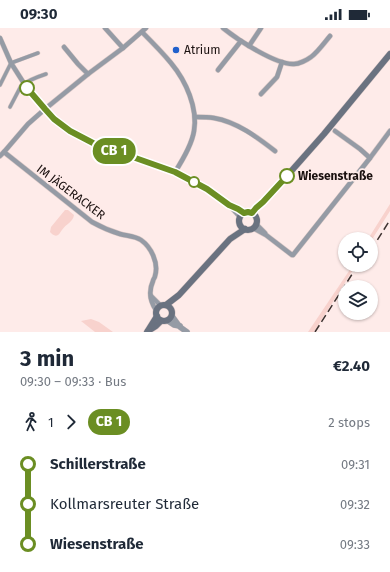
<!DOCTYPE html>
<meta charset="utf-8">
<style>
:root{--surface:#fff;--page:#f2f2f3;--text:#1f2937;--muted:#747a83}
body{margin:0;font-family:"Fira Sans",sans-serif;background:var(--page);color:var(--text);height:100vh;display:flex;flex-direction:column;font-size:15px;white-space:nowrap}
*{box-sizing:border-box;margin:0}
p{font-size:13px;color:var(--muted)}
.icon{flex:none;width:22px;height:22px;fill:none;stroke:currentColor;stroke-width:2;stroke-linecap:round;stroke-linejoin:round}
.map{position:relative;height:304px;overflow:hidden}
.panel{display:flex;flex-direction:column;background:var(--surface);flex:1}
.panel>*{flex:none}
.badge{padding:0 8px;border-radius:13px;font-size:14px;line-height:26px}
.controls{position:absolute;left:338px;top:204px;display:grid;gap:8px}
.controls a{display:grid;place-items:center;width:40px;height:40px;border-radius:50%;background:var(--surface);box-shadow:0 1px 3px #0004;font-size:20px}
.map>.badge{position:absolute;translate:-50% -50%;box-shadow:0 0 0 2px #fff}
.legs{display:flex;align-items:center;gap:6px;height:44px;padding:0 20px;font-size:13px}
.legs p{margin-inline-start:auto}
.head{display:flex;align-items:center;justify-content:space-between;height:68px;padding:0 20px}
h1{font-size:22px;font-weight:700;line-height:30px}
ul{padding:0 20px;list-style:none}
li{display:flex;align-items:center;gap:14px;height:40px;font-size:15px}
li i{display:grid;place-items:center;width:6px;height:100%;margin:0 5px;background:currentColor}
li i::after{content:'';width:10px;height:10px;margin:-5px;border:3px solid;border-radius:50%;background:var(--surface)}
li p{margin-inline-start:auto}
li:first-child i{background:linear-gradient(#0000 50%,currentColor 0)}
li:last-child i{background:linear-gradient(currentColor 50%,#0000 0)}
.status{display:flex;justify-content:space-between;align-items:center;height:28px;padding:0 20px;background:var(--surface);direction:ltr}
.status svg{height:11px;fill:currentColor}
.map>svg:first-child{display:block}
.green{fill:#f8d2cd}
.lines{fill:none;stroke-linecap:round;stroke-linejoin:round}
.pedestrian-casing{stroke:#dac8c6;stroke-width:4.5}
.minor-casing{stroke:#dac8c6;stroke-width:5.5}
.tertiary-casing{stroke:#dac8c6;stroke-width:6}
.secondary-casing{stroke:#dac8c6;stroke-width:7}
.pedestrian{stroke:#959ba5;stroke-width:3.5}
.minor{stroke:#959ba5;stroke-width:4.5}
.tertiary{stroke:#959ba5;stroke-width:5.5}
.secondary{stroke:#6a7280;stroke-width:6}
.rail{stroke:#3e3331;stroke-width:1.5;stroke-dasharray:8 4;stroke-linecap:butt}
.line-1-casing{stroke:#fff;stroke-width:9}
.line-1{stroke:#6b8e23;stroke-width:6}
.poi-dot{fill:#2060cc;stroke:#feebe9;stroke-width:1.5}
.stop-1-dot{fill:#fff;stroke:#6b8e23;stroke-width:2}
.labels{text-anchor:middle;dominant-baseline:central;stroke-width:3.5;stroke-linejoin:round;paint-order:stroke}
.poi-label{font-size:12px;fill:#1a100f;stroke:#feebe9;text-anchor:start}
.stop-label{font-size:12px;font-weight:bold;fill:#1a100f;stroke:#feebe9;text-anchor:start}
.street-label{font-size:12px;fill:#1a100f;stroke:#feebe9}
</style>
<div class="status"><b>09:30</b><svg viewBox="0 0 49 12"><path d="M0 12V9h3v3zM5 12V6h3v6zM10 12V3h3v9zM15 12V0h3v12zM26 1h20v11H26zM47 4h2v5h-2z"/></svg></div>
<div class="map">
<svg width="390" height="304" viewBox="0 0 390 304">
<rect width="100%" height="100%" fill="#feebe9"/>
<g class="green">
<path d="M390,176V183L371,213V211H368Z"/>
<path d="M65,182H68L74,187C73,194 66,196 62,202C61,203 59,207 58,207C55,209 52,206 50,204L51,199Z"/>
<path d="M353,237H356L314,304H308Z"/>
<path d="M91,291L99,294L113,304H95L81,293Z"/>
</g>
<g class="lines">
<defs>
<g id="pedestrian">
<path d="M0,57L11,35L38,25"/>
<path d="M10,79L21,58C28,52 37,49 46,46"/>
</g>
<g id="minor">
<path d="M105,0L123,20"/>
<path d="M223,0C238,12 276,37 294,36C299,36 307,32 311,29C317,25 325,14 330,8"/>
<path d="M142,4C152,14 162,24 171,35C186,53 198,80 194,103C192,116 182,133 175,144"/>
<path d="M0,10L11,35L25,57L45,81L54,91L70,103L93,115L175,144L207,161L229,177L238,181L244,185"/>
<path d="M249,18L261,0"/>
<path d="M64,19L78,36L88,46"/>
<path d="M218,42L241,13"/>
<path d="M261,66L277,49L282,34"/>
<path d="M195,89C201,89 208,89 214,90C237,94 257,109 275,123"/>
<path d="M335,103L360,121L370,130"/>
<path d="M4,124L92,194C101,199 110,203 120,206C127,208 135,208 141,212C151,219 159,235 155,248C155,250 153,251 153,253C148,264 150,273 156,282"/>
<path d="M0,128L4,124L28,96L45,81L88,46L123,20L146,0"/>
<path d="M230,178L240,189"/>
<path d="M256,196L265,205"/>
<path d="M253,200L266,207L292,227H293L370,130L390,103"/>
<path d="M151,268L160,277"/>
</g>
<g id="tertiary">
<path d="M172,288L180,299L187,304"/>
<path d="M168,293L174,297L180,298"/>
</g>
<g id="secondary">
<circle cx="248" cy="193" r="9"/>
<path d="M252,185C258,178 265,173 271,166L324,106L390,26"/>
<circle cx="164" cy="285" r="8"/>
<path d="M166,277L179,267L230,211L245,201"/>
<path d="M148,303L156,298L161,293"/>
<path d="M147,304L157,288"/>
</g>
</defs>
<use href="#pedestrian" class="pedestrian-casing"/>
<use href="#minor" class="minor-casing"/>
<use href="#tertiary" class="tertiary-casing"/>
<use href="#secondary" class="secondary-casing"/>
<use href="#pedestrian" class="pedestrian"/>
<use href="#minor" class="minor"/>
<use href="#tertiary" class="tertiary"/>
<use href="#secondary" class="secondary"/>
<g class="rail">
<path d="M371,222L390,192"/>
<path d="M315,304L358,237"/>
</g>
</g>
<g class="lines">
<defs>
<path id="line-1" d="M27,60L45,81L54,91L70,103L93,115L175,144L207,161L229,177L238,181L244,185L248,184L252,185L256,180L263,174L287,148"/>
</defs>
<use href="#line-1" class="line-1-casing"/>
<use href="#line-1" class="line-1"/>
</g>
<circle class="poi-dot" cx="176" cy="22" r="4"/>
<g class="stop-1-dot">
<circle cx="27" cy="60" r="7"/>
<circle cx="287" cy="148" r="7"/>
<circle cx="194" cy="154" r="5"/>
</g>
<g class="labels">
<g class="poi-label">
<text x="184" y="22">Atrium</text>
</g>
<g class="stop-label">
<text x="298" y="148">Wiesenstraße</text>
</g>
<g class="street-label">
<text transform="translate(71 164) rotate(37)">IM JÄGERACKER</text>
</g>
</g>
</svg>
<div class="controls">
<a><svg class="icon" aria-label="locate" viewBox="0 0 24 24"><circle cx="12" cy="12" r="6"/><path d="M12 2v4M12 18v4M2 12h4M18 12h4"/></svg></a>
<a><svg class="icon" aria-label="layers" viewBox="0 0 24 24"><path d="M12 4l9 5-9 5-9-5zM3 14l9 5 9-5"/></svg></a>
</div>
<b class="badge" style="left:114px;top:123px;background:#6b8e23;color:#fff">CB 1</b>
</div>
<section class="panel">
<div class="head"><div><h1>3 min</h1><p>09:30 – 09:33 · Bus</p></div><b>€2.40</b></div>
<div class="legs"><svg class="icon" aria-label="walk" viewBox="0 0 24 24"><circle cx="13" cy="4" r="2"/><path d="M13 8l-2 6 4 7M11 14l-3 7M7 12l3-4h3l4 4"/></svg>1<svg class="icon" aria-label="forward" viewBox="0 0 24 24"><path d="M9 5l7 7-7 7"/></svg><b class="badge" style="background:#6b8e23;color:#fff">CB 1</b><p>2 stops</p></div>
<ul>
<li><i style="color:#6b8e23"></i><b>Schillerstraße</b><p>09:31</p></li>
<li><i style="color:#6b8e23"></i><span>Kollmarsreuter Straße</span><p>09:32</p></li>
<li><i style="color:#6b8e23"></i><b>Wiesenstraße</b><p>09:33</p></li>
</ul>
</section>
